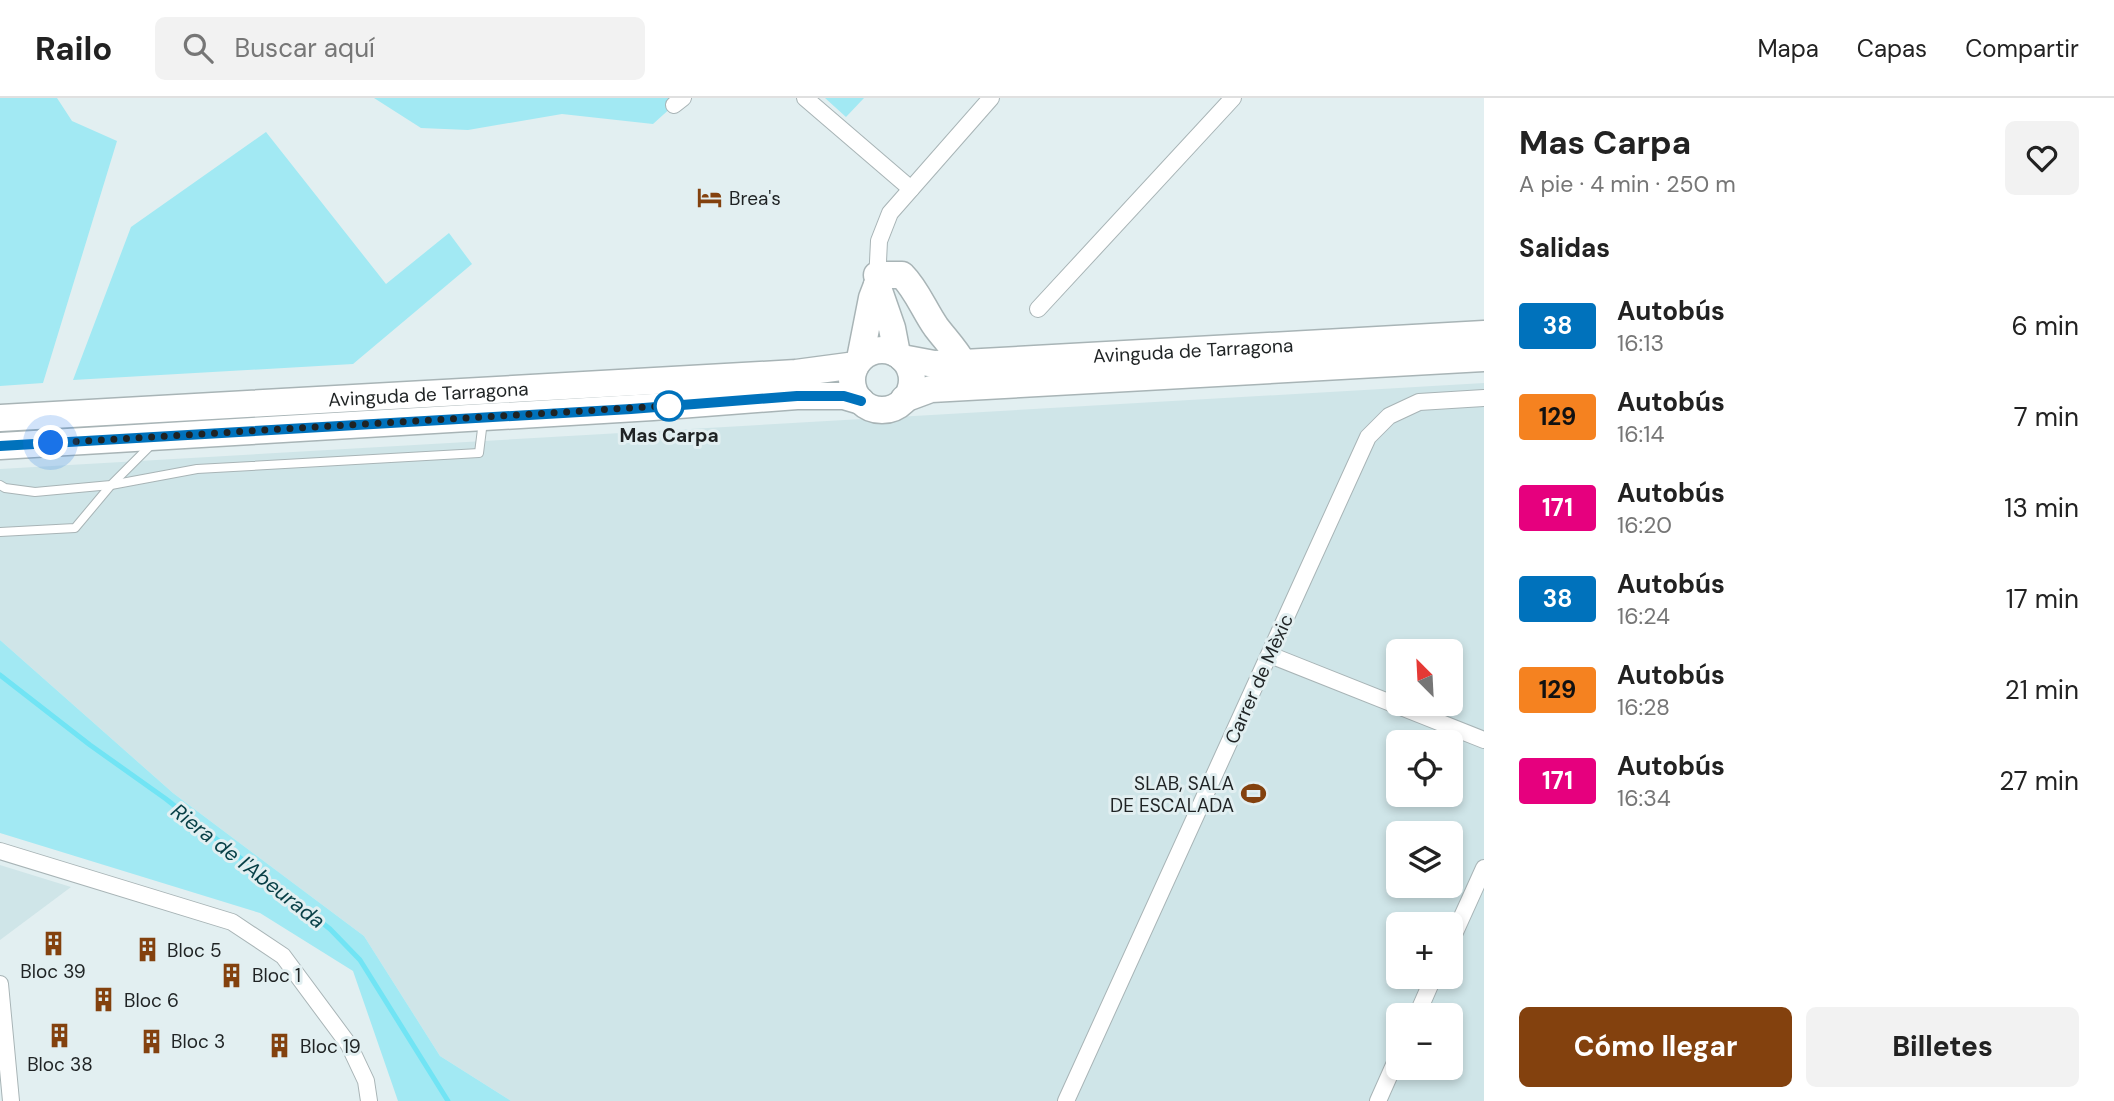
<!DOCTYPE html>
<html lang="es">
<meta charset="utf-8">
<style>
:root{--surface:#fff;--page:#f2f2f2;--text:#222;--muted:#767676;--line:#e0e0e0;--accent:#83410e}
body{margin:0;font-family:"DM Sans",sans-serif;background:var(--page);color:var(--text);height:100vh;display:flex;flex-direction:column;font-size:26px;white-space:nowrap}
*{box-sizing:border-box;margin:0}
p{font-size:23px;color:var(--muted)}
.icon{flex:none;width:38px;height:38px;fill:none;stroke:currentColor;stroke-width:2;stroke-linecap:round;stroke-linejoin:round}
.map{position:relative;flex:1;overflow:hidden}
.details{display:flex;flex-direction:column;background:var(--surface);width:630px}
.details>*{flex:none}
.badge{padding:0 14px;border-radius:5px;font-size:24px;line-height:46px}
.needle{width:46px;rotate:336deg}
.controls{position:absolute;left:1386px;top:541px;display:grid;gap:14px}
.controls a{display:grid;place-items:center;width:77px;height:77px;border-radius:10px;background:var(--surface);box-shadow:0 4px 10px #0003;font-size:35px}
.you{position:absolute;width:35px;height:35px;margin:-18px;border:5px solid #fff;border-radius:50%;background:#1a73e8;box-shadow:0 0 0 10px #1a73e833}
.map>.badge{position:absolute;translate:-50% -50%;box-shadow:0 0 0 4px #fff}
h2{padding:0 35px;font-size:26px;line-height:63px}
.round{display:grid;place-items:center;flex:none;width:74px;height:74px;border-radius:10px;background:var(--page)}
.summary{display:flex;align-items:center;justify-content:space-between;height:119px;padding:0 35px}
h1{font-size:33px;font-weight:700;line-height:52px}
.cta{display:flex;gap:14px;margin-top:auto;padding:14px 35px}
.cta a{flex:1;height:80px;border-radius:10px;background:var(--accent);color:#fff;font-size:28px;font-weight:700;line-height:80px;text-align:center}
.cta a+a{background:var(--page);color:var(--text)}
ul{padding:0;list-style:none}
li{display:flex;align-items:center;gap:21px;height:91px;padding:0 35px}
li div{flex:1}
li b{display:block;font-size:26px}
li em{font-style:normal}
li .badge{min-width:77px;font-weight:700;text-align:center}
header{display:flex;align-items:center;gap:42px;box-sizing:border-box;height:98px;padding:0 35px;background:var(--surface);border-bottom:2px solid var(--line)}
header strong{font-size:33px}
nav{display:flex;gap:38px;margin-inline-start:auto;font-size:24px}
.search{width:490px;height:63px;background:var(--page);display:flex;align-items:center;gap:18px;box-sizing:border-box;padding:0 24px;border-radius:10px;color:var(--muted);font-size:26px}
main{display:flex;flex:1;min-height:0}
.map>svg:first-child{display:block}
.built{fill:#cfe5e8;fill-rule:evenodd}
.green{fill:#a2e9f3}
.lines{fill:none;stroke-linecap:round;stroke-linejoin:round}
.stream{stroke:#71e4f4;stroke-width:5}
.service-casing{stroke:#a8b4b6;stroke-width:10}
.minor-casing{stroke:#a8b4b6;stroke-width:18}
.primary-casing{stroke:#a8b4b6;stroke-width:29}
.service{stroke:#fff;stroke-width:8}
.minor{stroke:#fff;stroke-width:16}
.primary{stroke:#fff;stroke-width:26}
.line-casing{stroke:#fff;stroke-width:16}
.line{stroke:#0072bc;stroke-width:10}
.walk{stroke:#1f2324;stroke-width:7;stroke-dasharray:0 12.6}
.stop-dot{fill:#fff;stroke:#0072bc;stroke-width:3.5}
.labels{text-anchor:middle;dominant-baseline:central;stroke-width:6;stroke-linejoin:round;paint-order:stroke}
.poi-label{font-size:19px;fill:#1f2324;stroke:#e2eff1;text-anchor:start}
.street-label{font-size:19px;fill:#1f2324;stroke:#e2eff1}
.stop-label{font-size:19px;font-weight:bold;fill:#1f2324;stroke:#e2eff1}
.water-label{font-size:21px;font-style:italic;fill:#073f46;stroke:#e2eff1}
</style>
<header>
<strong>Railo</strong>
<div class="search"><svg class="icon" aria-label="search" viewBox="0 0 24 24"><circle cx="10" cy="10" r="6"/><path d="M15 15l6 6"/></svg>Buscar aquí</div>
<nav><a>Mapa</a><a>Capas</a><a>Compartir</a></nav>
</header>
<main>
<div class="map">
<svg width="1484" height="1003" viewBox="0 0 1484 1003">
<rect width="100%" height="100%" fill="#e2eff1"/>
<g class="built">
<path d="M1484,285V1003H511L440,958L364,838L173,695L0,542V371ZM1398,553H1451V606H1398ZM1398,644H1451V696H1398ZM1398,735H1451V788H1398ZM1398,826H1451V878H1398ZM1398,917H1451V970H1398Z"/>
<path d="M0,767L71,789L0,842Z"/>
</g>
<g class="green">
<path d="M0,0H57L72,23L117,43L43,285L0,288Z"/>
<path d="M374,0H668L674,7L653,26L562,16L468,32L421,30Z"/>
<path d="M825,0H864L846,19Z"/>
<path d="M266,34L386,186L449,135L472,166L353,266L73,282L131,129Z"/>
<path d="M0,542L173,695L364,838L440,958L511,1003H398L353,873L260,815L0,735Z"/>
</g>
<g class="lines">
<path class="stream" d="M0,577L90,647L166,701L330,831L360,862L448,1003"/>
<defs>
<g id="service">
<path d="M0,387L5,390L35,394L111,387L197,371L479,355L483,323"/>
<path d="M0,434L75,430L111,387L149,349L151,344"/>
</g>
<g id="minor">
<path d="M805,0L911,91"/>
<path d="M674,7L683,0"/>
<path d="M877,184L879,143L890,115L991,0"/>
<path d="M1038,211L1233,0"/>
<path d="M1270,557L1484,642"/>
<path d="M0,753L232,824L283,858L349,947L366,983L369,1003"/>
<path d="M1451,843L1484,770"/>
<path d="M0,886L11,1003"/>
<path d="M1417,917L1434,878"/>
<path d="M1066,1003L1368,339L1389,318L1419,304L1484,300"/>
<path d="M1378,1003L1398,958"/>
</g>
<g id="primary">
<path d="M877,177H902C917,192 924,212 936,229C945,241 955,251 963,265"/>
<path d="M877,187L892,230L897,256"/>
<circle cx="882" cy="282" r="30"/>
<path id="s1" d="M902,260L934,266L963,265L1484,236"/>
<path d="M860,261L872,200L877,187"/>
<path d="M904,301L931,291L1484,260"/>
<path id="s2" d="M0,320L796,275L856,267"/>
<path d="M0,348L653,309L797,298H844L861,303"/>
</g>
</defs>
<use href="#service" class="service-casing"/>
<use href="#minor" class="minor-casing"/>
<use href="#primary" class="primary-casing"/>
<use href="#service" class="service"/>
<use href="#minor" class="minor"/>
<use href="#primary" class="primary"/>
</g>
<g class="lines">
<defs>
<path id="line" d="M0,348L631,311L797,298H844L861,303"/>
</defs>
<use href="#line" class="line-casing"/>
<use href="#line" class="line"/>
<path class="walk" d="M51,345L681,307L669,308"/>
</g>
<defs>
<symbol id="hotel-bare" viewBox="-9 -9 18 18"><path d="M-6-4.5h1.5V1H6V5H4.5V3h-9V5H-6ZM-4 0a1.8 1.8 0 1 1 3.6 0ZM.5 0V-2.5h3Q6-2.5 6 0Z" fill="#83410e" stroke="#e2eff1" stroke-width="2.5" paint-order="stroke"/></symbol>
<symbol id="stadium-bare" viewBox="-9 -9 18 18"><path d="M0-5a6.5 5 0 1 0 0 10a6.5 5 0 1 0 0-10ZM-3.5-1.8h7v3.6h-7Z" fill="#83410e" stroke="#e2eff1" stroke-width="2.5" paint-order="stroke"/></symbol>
<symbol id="building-bare" viewBox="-9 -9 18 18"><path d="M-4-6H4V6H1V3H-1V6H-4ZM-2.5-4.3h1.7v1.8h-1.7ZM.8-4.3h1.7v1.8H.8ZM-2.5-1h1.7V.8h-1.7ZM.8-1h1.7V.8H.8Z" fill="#83410e" stroke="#e2eff1" stroke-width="2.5" paint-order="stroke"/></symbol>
</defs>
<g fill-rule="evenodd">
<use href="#hotel-bare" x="692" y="82" width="35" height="35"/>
<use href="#stadium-bare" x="1236" y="678" width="35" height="35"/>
<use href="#building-bare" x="36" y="828" width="35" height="35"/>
<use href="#building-bare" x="130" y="834" width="35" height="35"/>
<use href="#building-bare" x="214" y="860" width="35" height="35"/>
<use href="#building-bare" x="86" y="884" width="35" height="35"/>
<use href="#building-bare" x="42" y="920" width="35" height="35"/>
<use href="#building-bare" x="134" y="926" width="35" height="35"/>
<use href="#building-bare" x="262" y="930" width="35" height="35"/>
</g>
<circle class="stop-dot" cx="669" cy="308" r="14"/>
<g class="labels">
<g class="poi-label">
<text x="729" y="100">Brea's</text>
<text x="1234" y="685" text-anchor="end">SLAB, SALA<tspan x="1234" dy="22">DE ESCALADA</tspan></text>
<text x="167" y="852">Bloc 5</text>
<text x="53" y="873" text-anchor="middle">Bloc 39</text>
<text x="252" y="877">Bloc 1</text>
<text x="124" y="902">Bloc 6</text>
<text x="171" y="943">Bloc 3</text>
<text x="300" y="948">Bloc 19</text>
<text x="60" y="966" text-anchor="middle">Bloc 38</text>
</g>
<g class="street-label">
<text stroke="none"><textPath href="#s1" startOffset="292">Avinguda de Tarragona</textPath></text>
<text stroke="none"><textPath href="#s2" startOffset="429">Avinguda de Tarragona</textPath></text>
<text transform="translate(1259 581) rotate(-66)">Carrer de Mèxic</text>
</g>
<g class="stop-label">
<text x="669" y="337">Mas Carpa</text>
</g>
<g class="water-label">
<text transform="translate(248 768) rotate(38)">Riera de l'Abeurada</text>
</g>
</g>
</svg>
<div class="controls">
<a><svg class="needle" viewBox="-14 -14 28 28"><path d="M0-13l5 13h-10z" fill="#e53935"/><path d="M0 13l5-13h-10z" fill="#767676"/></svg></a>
<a><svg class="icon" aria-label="locate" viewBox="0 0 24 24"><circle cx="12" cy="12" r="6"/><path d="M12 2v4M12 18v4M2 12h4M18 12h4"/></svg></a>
<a><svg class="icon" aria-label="layers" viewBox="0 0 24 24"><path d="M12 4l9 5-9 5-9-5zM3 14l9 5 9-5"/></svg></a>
<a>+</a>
<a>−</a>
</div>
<div class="you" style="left:51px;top:345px"></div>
</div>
<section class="details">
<div class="summary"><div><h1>Mas Carpa</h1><p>A pie · 4 min · 250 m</p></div><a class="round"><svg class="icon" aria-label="heart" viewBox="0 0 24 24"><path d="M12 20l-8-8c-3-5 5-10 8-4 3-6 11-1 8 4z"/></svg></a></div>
<h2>Salidas</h2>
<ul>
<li><span class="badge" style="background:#0072bc;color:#fff">38</span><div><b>Autobús</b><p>16:13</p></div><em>6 min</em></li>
<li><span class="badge" style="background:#f58220;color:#111">129</span><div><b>Autobús</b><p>16:14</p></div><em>7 min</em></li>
<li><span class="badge" style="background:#e6007e;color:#fff">171</span><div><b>Autobús</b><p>16:20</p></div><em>13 min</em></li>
<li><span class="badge" style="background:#0072bc;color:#fff">38</span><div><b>Autobús</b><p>16:24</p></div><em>17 min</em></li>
<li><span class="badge" style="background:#f58220;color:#111">129</span><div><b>Autobús</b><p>16:28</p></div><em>21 min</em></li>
<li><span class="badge" style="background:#e6007e;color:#fff">171</span><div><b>Autobús</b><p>16:34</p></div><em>27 min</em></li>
</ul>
<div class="cta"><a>Cómo llegar</a><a>Billetes</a></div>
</section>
</main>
